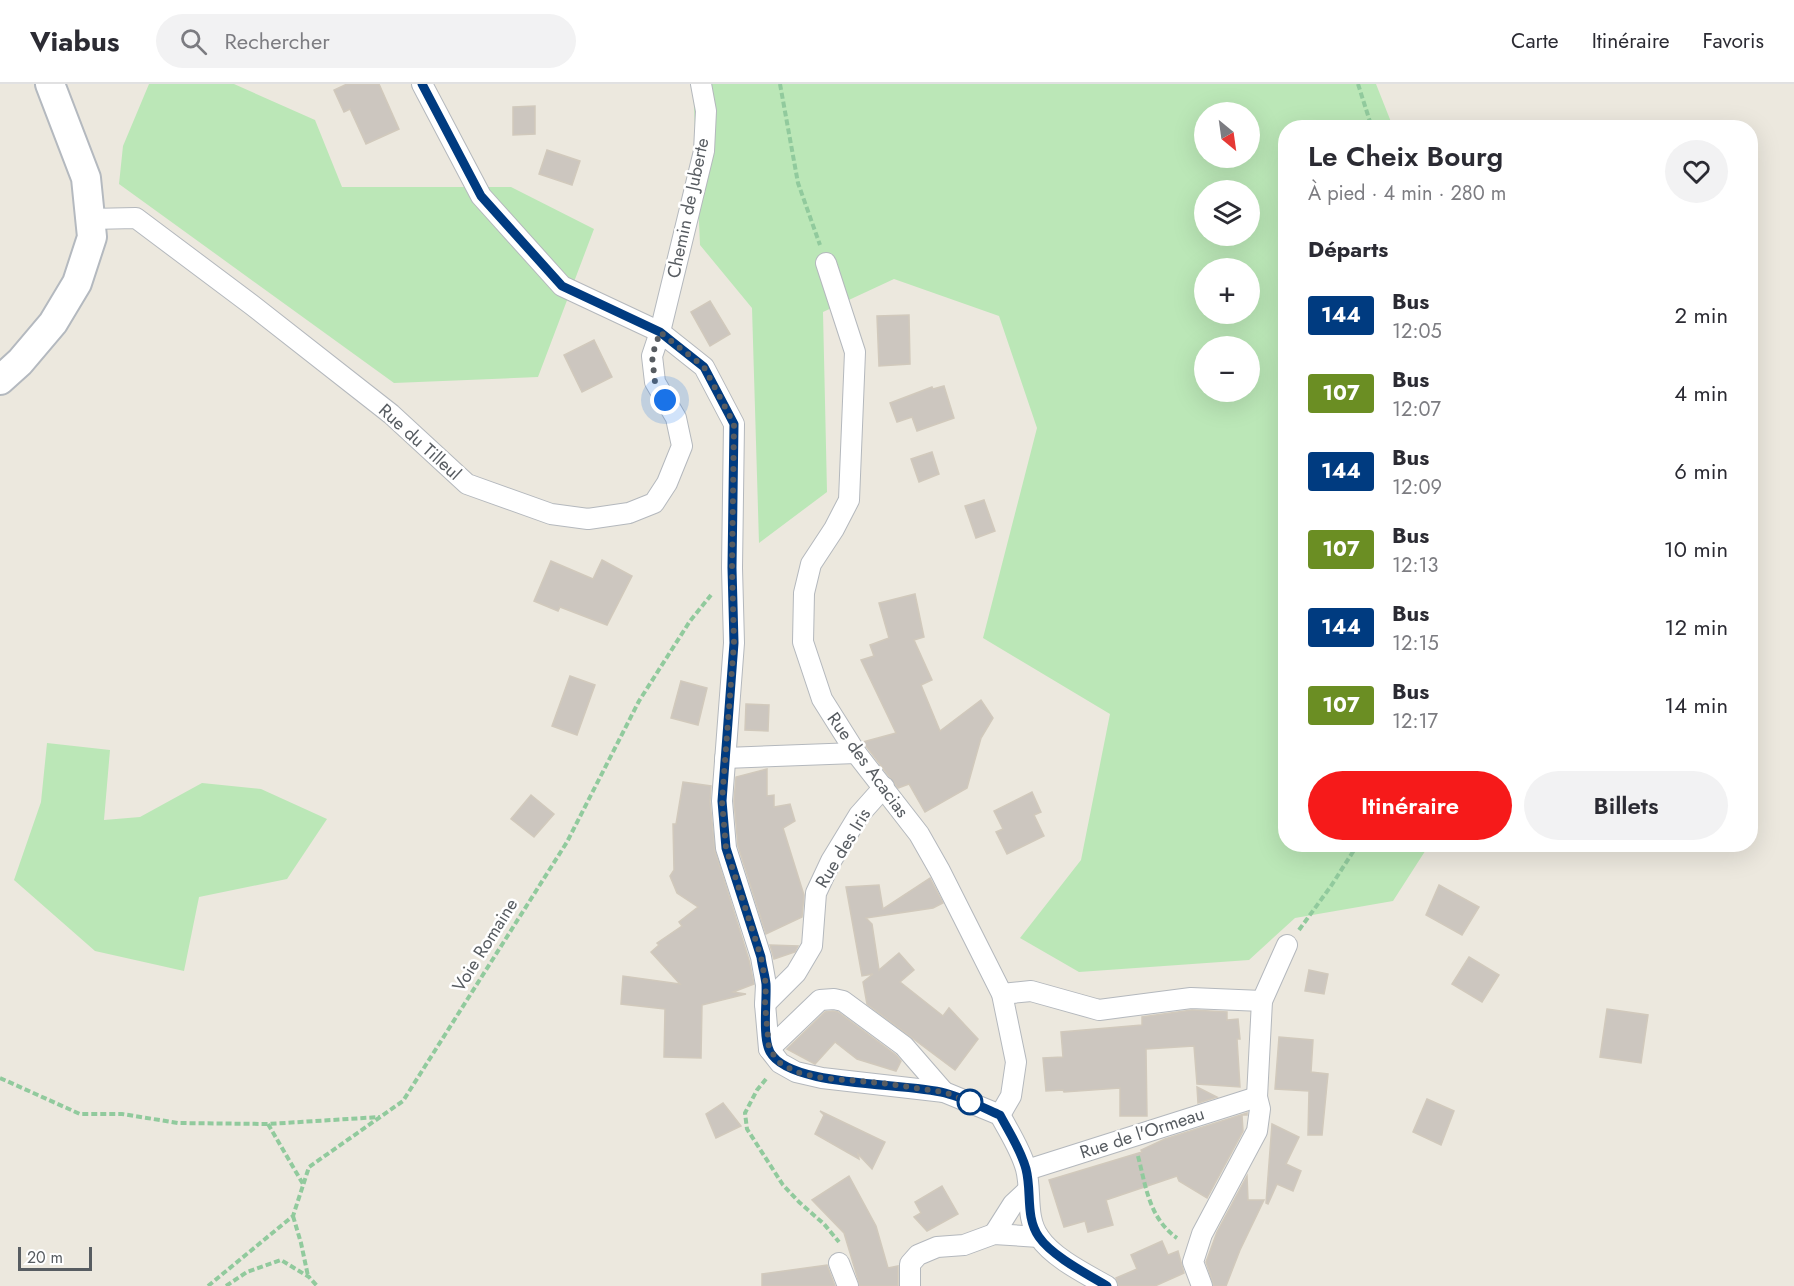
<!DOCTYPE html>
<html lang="fr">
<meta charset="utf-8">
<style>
:root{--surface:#fff;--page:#f2f2f3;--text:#2b2b33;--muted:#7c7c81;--line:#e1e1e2;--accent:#f61a1a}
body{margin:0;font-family:Jost,sans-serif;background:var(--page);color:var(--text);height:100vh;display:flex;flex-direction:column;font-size:22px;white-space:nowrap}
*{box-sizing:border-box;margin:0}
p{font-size:20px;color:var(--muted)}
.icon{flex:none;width:33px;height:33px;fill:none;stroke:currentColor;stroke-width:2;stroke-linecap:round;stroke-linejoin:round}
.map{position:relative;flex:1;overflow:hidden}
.drawer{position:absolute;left:1278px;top:36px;width:480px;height:732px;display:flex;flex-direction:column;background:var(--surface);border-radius:24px;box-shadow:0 6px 24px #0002}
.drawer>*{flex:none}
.badge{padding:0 12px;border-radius:4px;font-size:21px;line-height:39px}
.needle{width:39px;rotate:151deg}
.buttons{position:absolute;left:1194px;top:18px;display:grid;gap:12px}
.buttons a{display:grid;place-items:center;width:66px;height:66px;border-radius:50%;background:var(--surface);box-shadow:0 6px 24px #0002;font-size:30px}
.scale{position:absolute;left:18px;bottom:15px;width:74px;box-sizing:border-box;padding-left:6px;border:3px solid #575c61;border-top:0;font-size:16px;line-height:21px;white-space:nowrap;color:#575c61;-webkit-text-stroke:4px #fff;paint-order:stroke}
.you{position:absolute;width:30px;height:30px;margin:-15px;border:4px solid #fff;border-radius:50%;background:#1a73e8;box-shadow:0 0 0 9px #1a73e833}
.map>.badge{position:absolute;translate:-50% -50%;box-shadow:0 0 0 3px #fff}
h2{padding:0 30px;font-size:22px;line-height:54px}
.round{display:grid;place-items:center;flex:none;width:63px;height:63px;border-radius:32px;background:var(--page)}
.summary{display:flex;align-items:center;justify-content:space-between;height:102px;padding:0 30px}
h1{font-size:28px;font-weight:600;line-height:45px}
.cta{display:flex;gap:12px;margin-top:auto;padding:12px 30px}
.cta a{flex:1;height:69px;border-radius:36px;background:var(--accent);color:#fff;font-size:24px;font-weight:600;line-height:69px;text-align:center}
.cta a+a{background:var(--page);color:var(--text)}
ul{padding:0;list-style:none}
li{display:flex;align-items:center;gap:18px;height:78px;padding:0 30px}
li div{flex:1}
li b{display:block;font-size:22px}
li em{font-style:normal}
li .badge{min-width:66px;font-weight:700;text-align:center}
header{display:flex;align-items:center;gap:36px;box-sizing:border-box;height:84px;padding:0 30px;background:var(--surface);border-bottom:2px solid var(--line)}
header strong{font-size:28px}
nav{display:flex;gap:33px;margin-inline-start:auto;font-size:21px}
.search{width:420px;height:54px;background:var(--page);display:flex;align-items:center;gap:15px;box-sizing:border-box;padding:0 21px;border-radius:33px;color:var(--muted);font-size:22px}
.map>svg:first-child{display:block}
.green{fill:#bbe7b7;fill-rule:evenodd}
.building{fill:#ccc6bf;stroke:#d1c9bc;stroke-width:1.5}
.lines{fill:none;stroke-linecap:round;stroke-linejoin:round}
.street-casing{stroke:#b4b8bd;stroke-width:22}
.secondary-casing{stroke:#b4b9bf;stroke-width:32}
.path{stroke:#91ca9d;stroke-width:4;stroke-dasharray:6 3;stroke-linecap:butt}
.street{stroke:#fff;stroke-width:20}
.secondary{stroke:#fff;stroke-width:28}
.line-casing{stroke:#fff;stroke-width:14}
.line{stroke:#003b80;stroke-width:9}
.walk{stroke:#575c61;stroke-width:6;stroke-dasharray:0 10.8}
.stop-dot{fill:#fff;stroke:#003b80;stroke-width:3}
.labels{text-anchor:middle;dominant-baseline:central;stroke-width:5;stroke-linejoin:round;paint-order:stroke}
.street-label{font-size:18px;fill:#575c61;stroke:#fff}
</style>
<header>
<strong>Viabus</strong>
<div class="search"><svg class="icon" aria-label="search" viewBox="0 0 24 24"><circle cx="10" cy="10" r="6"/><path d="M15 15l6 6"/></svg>Rechercher</div>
<nav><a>Carte</a><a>Itinéraire</a><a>Favoris</a></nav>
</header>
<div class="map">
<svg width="1794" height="1202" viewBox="0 0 1794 1202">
<rect width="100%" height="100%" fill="#ece8de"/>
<g class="green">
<path d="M149,0H234L315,36L342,103H511L594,145L538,293L394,299L119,100L123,62Z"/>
<path d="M693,0H1376L1393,43L1286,44V760L1429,761L1393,817L1295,834L1249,876L1079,888L1020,854L1081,776L1110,630L983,554L1037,344L999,232L894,195L823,228L827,408L759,459L752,224L700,161ZM1204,28H1250V74H1204ZM1204,106H1250V152H1204ZM1204,184H1250V230H1204ZM1204,262H1250V308H1204Z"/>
<path d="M47,659L110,666L104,736L140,733L202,699L261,705L327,735L287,795L199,813L184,887L95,867L14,796L41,718Z"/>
</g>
<g class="building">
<path d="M347,0H379L399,45L366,60L350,25L344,28L334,6Z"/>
<path d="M535,22V50L513,51V23Z"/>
<path d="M547,66L580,77L572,101L539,90Z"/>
<path d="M710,217L730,250L710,262L691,228Z"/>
<path d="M909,231L910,280L879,282L877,232Z"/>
<path d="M594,256L612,293L582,308L564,271Z"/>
<path d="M944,302L954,334L917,347L912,333L897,338L890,319L932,303L933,305Z"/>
<path d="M932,368L939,390L919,398L911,375Z"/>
<path d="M984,416L995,447L976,454L965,422Z"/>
<path d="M602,476L632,492L607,541L560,523L558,527L534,517L551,477L593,495Z"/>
<path d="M915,510L924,553L914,556L932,596L921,601L940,647L981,616L993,634L981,654L967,704L925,728L909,700L898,704L863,658L896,649L861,576L874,572L870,561L889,554L879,519Z"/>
<path d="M570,592L595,601L577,651L552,642Z"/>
<path d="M681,597L707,604L698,641L671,634Z"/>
<path d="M746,620L769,621L768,647L745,646Z"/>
<path d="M767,685V712L774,711V723L790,720L795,737L783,744L804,811L802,833L766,850L738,762L734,717L736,693Z"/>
<path d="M683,698L711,702L710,718L715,767L749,876L754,900L733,908L746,910L702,921L701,974L664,973L665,925L621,920L623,892L680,900L651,868L659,861L657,859L682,842L679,838L698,823L677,809L670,792L674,786L673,740H676Z"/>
<path d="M1032,708L1041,728L1034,731L1044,752L1007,770L996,748L1003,745L994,727Z"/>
<path d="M531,711L554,730L534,753L511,735Z"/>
<path d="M930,794L943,819L933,824L866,834L872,840L879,886L899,869L914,886L900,898L943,932L949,924L978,955L955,986L867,920L863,898L873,890L862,892L846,803L879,801L883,825Z"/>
<path d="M1439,801L1479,823L1462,851L1426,831Z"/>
<path d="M770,861L798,862L795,868L774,875Z"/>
<path d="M1469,873L1499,891L1482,918L1452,900Z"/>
<path d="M1309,886L1328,890L1324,910L1305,907Z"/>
<path d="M1607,925L1648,931L1641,979L1600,973Z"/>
<path d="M1192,926L1227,928V936L1238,935L1240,955H1237L1240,1003L1197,1000L1194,962L1146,965L1147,1032H1120V1004L1064,1008L1063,1006L1046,1007L1043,974L1063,973L1061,948L1142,941V933Z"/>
<path d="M833,927L838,928L896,971L901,977L896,987L857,975L835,958L815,980L787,965L825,928Z"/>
<path d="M1279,953L1313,956L1311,988L1328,990L1322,1051H1308L1309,1007L1275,1005Z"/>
<path d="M1197,1003L1217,1013L1198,1019Z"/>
<path d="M1427,1015L1454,1027L1441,1061L1413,1048Z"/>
<path d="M723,1019L741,1042L716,1054L706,1030Z"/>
<path d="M820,1027L885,1058L872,1085L858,1070L859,1075L815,1050L824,1031Z"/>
<path d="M1247,1029V1031H1242L1243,1047L1207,1114L1179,1097L1177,1092L1106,1116L1113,1141L1088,1148L1085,1137L1064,1143L1049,1096L1142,1068L1141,1066L1165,1055Z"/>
<path d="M1272,1040L1299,1053L1286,1080L1301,1087L1293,1107L1277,1100L1268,1120L1266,1119Z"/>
<path d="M849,1092L876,1142L888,1184L898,1182V1202H860L844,1149L812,1116Z"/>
<path d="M1247,1092L1248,1116H1264L1240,1166L1226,1202H1214L1206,1178L1217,1148Z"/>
<path d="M942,1102L958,1130L927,1147L914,1133L921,1129L915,1118Z"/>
<path d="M1162,1157L1168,1171L1178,1167L1184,1189L1155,1202H1119L1116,1194L1137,1185L1131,1171Z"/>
<path d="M827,1181L835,1202H762V1190Z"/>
</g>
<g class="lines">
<defs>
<g id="street">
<path d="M422,0L481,112L562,202L660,248L704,283L734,340L732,484L734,559L722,717L726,764L761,873L766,901L765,920L769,965L780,979L796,988L822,994L944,1008L1000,1031C1009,1048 1021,1066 1026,1085C1032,1108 1025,1133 1039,1153C1053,1174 1086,1190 1107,1202"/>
<path d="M90,135L136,134L252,221L391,330L467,400L551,430L588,435L629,429L654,419L667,399L682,362L676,334L655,298L652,272L660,248L704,67L706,27L701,0"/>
<path d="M826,179L855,268L849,416L834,445L811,480L804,509L803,558L822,615L856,669L919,750L940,787L1002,910L1016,978L1011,1012L1000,1031"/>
<path d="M725,674L856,669"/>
<path d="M1002,910L1031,907L1099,926L1191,914L1262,917"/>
<path d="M765,920L796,889L812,862L816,809L831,777L859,731L884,703"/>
<path d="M769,965L820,916L834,915L843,917L904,962L944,1008"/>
<path d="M1027,1086L1257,1013"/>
<path d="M994,1150L1013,1120L1028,1106"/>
<path d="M839,1179L848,1202"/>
<path d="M910,1202V1180L918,1171L937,1163L964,1161L994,1150L1039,1153"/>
<path d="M1202,1202L1193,1178L1202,1150L1257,1047L1260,1025L1257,1013L1262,917L1287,861"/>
</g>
<path id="secondary" d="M0,296L20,278L53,239L77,199L92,153L86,94L50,0"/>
</defs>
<use href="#street" class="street-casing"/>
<use href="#secondary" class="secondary-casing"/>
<g class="path">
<path d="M780,0L798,99L820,161"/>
<path d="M1358,0L1372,44"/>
<path d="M1299,846L1331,802L1358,760"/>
<path d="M0,994L80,1030H122L178,1039L268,1040L380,1033"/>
<path d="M766,995L757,1006L745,1029L747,1045L783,1101L799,1118L824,1140L839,1158"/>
<path d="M268,1040L303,1100"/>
<path d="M1138,1072C1146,1103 1149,1134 1177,1154"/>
<path d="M293,1132L301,1159L308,1192"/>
<path d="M208,1202L293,1132L309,1083L403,1017L567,758L639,617L690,537L711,511"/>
<path d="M226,1202L247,1188L281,1176L309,1193L317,1202"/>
</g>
<use href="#street" class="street"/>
<use href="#secondary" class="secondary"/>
</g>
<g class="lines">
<defs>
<path id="line" d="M422,0L481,112L562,202L660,248L675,260L704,283L734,340L732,484L734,559L722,717L726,764L761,873C762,882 765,891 766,900C767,917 762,953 770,968C790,1004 905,998 945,1009C964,1014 982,1023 1000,1031C1009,1048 1021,1066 1026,1085C1032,1108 1025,1133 1039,1153C1052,1172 1087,1190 1107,1202"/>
</defs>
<use href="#line" class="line-casing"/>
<use href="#line" class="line"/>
<path class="walk" d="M665,316L655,298L652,272L660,248L704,283L734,340L732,484L734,559L722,717L726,764L761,873L766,901L765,920L769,965L780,979L796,988L822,994L881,999L944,1008L970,1018"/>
</g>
<circle class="stop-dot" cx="970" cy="1018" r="12"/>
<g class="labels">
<g class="street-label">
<text transform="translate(688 124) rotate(-78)">Chemin de Juberte</text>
<text transform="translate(420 358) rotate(42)">Rue du Tilleul</text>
<text transform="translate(868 681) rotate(54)">Rue des Acacias</text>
<text transform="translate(843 764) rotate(-59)">Rue des Iris</text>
<text transform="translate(485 861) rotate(-58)">Voie Romaine</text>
<text transform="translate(1142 1049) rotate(-18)">Rue de l'Ormeau</text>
</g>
</g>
</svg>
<div class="buttons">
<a><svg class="needle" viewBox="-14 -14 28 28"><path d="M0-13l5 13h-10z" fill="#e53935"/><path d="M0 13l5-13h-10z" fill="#7c7c81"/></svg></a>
<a><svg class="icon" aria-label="layers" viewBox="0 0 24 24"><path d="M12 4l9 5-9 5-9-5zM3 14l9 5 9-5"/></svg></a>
<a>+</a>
<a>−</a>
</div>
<div class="scale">20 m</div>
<div class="you" style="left:665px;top:316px"></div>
<section class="drawer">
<div class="summary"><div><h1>Le Cheix Bourg</h1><p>À pied · 4 min · 280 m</p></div><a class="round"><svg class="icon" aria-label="heart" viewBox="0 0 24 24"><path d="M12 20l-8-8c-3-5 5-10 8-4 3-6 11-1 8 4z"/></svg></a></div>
<h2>Départs</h2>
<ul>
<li><span class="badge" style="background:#003b80;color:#fff">144</span><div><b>Bus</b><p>12:05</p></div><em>2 min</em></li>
<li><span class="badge" style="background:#6b8e23;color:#fff">107</span><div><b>Bus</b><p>12:07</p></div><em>4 min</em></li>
<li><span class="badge" style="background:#003b80;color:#fff">144</span><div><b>Bus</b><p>12:09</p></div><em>6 min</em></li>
<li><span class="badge" style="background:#6b8e23;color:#fff">107</span><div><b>Bus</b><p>12:13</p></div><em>10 min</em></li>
<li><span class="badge" style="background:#003b80;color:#fff">144</span><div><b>Bus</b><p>12:15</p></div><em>12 min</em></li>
<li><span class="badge" style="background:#6b8e23;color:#fff">107</span><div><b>Bus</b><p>12:17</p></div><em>14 min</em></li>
</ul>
<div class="cta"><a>Itinéraire</a><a>Billets</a></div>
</section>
</div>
